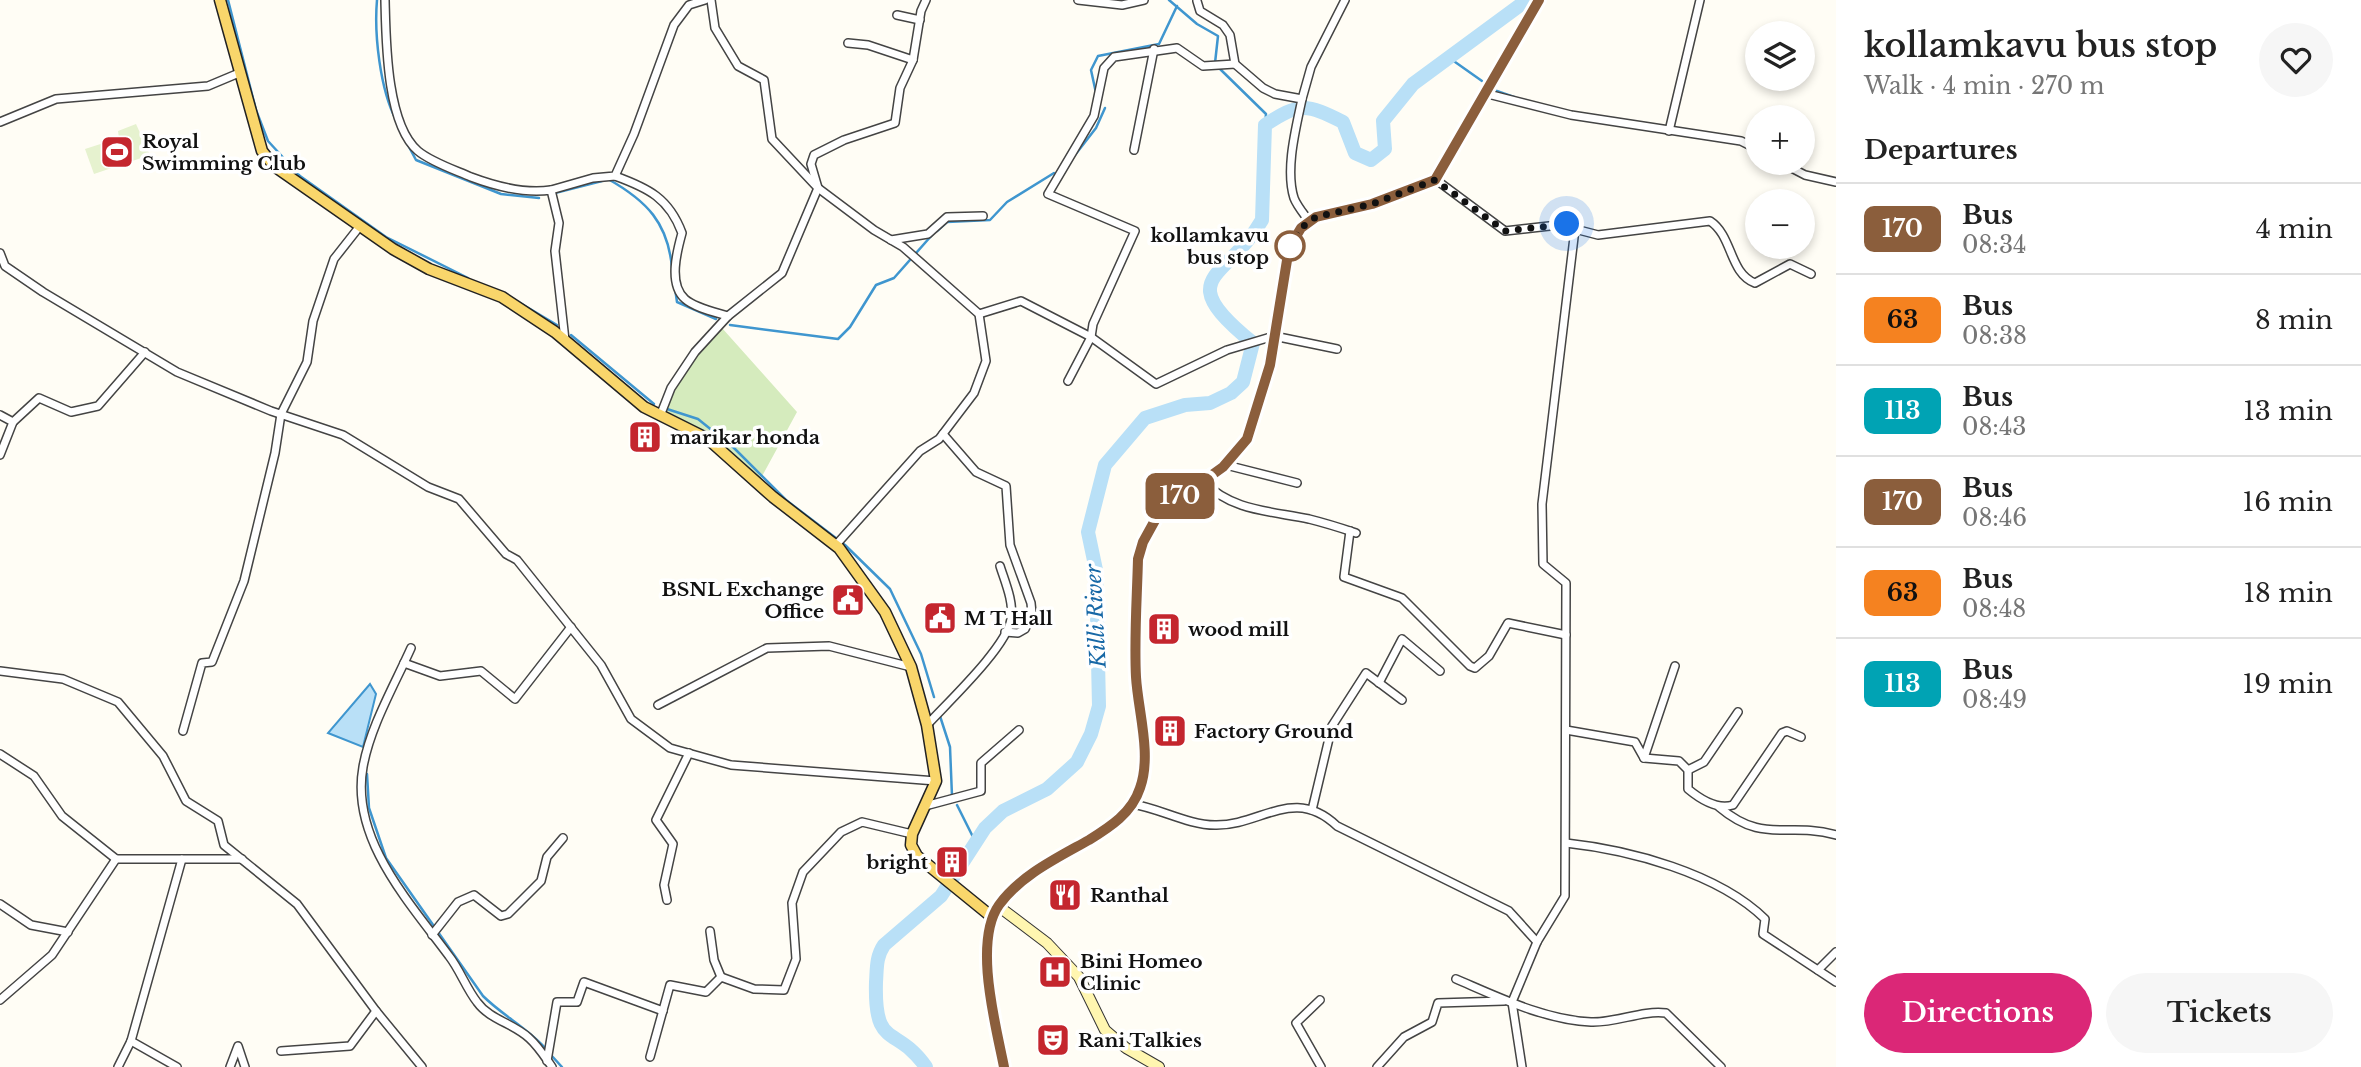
<!DOCTYPE html>
<meta charset="utf-8">
<style>
:root{--surface:#fff;--page:#f6f6f6;--text:#222;--muted:#767676;--line:#e0e0e0;--accent:#db2777}
body{margin:0;font-family:"Libre Baskerville",serif;background:var(--page);color:var(--text);height:100vh;display:flex;flex-direction:column;font-size:26px;white-space:nowrap}
*{box-sizing:border-box;margin:0}
p{font-size:23px;color:var(--muted)}
.icon{flex:none;width:38px;height:38px;fill:none;stroke:currentColor;stroke-width:2;stroke-linecap:round;stroke-linejoin:round}
.map{position:relative;flex:1;overflow:hidden}
.panel{display:flex;flex-direction:column;background:var(--surface);width:525px}
.panel>*{flex:none}
.badge{padding:0 14px;border-radius:10px;font-size:24px;line-height:46px}
.fabs{position:absolute;left:1745px;top:21px;display:grid;gap:14px}
.fabs a{display:grid;place-items:center;width:70px;height:70px;border-radius:50%;background:var(--surface);box-shadow:0 4px 10px #0003;font-size:35px}
.you{position:absolute;width:35px;height:35px;margin:-18px;border:5px solid #fff;border-radius:50%;background:#1a73e8;box-shadow:0 0 0 10px #1a73e833}
.map>.badge{position:absolute;translate:-50% -50%;box-shadow:0 0 0 4px #fff}
h2{padding:0 28px;font-size:26px;line-height:63px}
.round{display:grid;place-items:center;flex:none;width:74px;height:74px;border-radius:37px;background:var(--page)}
.head{display:flex;align-items:center;justify-content:space-between;height:119px;padding:0 28px}
h1{font-size:33px;font-weight:600;line-height:52px}
.button{display:flex;gap:14px;margin-top:auto;padding:14px 28px}
.button a{flex:1;height:80px;border-radius:42px;background:var(--accent);color:#fff;font-size:28px;font-weight:600;line-height:80px;text-align:center}
.button a+a{background:var(--page);color:var(--text)}
ul{padding:0;list-style:none}
li{display:flex;align-items:center;gap:21px;height:91px;padding:0 28px;border-top:2px solid var(--line)}
li div{flex:1}
li b{display:block;font-size:26px}
li em{font-style:normal}
li .badge{min-width:77px;font-weight:700;text-align:center}
main{display:flex;flex:1;min-height:0}
.map>svg:first-child{display:block}
.green{fill:#d5ebbd}
.pitch{fill:#e6f2cf}
.water{fill:#b9e0f7;stroke:#3f96cf;stroke-width:2}
.lines{fill:none;stroke-linecap:round;stroke-linejoin:round}
.stream{stroke:#3f96cf;stroke-width:2.5}
.river{stroke:#b9e0f7;stroke-width:14}
.minor-casing{stroke:#444;stroke-width:10}
.secondary-casing{stroke:#333;stroke-width:12}
.primary-casing{stroke:#222;stroke-width:13}
.minor{stroke:#fff;stroke-width:7}
.secondary{stroke:#fff6b0;stroke-width:10}
.primary{stroke:#f9d66b;stroke-width:10}
.line-casing{stroke:#fff;stroke-width:16}
.line{stroke:#8b5e3c;stroke-width:10}
.walk{stroke:#111;stroke-width:7;stroke-dasharray:0 12.6}
.stop-dot{fill:#fff;stroke:#8b5e3c;stroke-width:3.5}
.labels{text-anchor:middle;dominant-baseline:central;stroke-width:7;stroke-linejoin:round;paint-order:stroke}
.poi-label{font-size:19px;font-weight:bold;fill:#111;stroke:#fff;text-anchor:start}
.stop-label{font-size:19px;font-weight:bold;fill:#111;stroke:#fff;text-anchor:end}
.water-label{font-size:21px;font-style:italic;fill:#1768a6;stroke:#fff}
</style>
<main>
<div class="map">
<svg width="1836" height="1067" viewBox="0 0 1836 1067">
<rect width="100%" height="100%" fill="#fffdf5"/>
<path class="green" d="M722,328L797,412L760,480L684,421L663,417C664,383 701,353 722,328Z"/>
<path class="pitch" d="M136,124L150,155L94,174L85,149L119,138L118,131Z"/>
<path class="water" d="M370,684L376,694L363,747L328,733Z"/>
<g class="lines">
<g class="stream">
<path d="M228,0L256,110L268,141L300,176L386,237L468,278"/>
<path d="M377,0C374,34 380,89 396,120"/>
<path d="M1169,0L1197,24L1218,36L1215,63"/>
<path d="M1448,57L1482,81"/>
<path d="M1219,68L1266,114L1265,125"/>
<path d="M1494,90L1514,97"/>
<path d="M1096,93L1091,70L1098,56L1159,44L1177,6"/>
<path d="M408,145L416,160L501,194L539,198"/>
<path d="M1075,155L1096,128L1105,108"/>
<path d="M608,179C647,201 668,223 672,268"/>
<path d="M555,193L602,181"/>
<path d="M937,231L947,222L990,220L1007,202L1054,173"/>
<path d="M675,288L677,302L716,319"/>
<path d="M515,300L557,325"/>
<path d="M730,325L838,339L850,327L876,285L894,278L932,235"/>
<path d="M571,335L654,404"/>
<path d="M667,409L698,419L734,448L786,500L845,545L890,589L921,654L934,697"/>
<path d="M939,713L950,747L952,796"/>
<path d="M367,774L369,808L386,858L483,996C503,1016 528,1028 547,1050"/>
<path d="M957,805L975,841"/>
<path d="M551,1055L562,1067"/>
</g>
<path class="river" d="M926,1067C896,1024 874,1051 876,982C877,968 876,957 884,945L941,896L985,828L1003,811L1047,789L1077,762L1091,734L1099,706L1096,570L1088,532L1105,465L1145,418L1185,405L1210,403L1231,393L1243,382L1253,343C1169,275 1228,280 1262,220L1265,125C1299,102 1307,104 1343,122L1355,153L1371,160L1385,149L1383,121L1413,84L1527,0"/>
<defs>
<g id="minor">
<path d="M385,0C386,38 386,124 418,151C431,162 455,170 471,177C495,186 525,194 551,190L559,223L555,251L565,340"/>
<path d="M711,0L715,28L738,66L764,80L772,139L818,188L874,230L903,247L979,314L986,361L974,393L939,439L920,451L835,546"/>
<path d="M1078,0L1122,5L1144,0"/>
<path d="M1197,1L1200,11L1223,25L1230,35L1235,64L1263,88L1275,94L1302,99C1296,128 1285,169 1294,198C1297,206 1304,214 1309,221"/>
<path d="M897,15L920,20"/>
<path d="M848,43L868,45L913,60L921,11L926,0"/>
<path d="M1484,93L1571,115L1741,141L1757,149"/>
<path d="M1302,99L1311,67L1345,0"/>
<path d="M0,122L56,99L208,86L239,73"/>
<path d="M1669,131L1700,0"/>
<path d="M1134,150L1154,49"/>
<path d="M1782,163L1805,175L1836,182"/>
<path d="M615,176C648,188 669,198 682,233C677,251 668,284 685,299C695,308 715,312 728,316"/>
<path d="M1435,179L1505,231L1567,224L1575,229L1542,504L1543,564L1566,583L1565,896L1537,942L1512,1002L1522,1067"/>
<path d="M551,190L593,178L615,176L634,134L674,25L689,5L705,0"/>
<path d="M1575,229L1598,235L1710,221C1733,236 1729,273 1755,283L1790,264L1811,274"/>
<path d="M891,240L928,234L947,217L983,216"/>
<path d="M0,253L5,266L43,292L177,372L271,411L343,435L428,487L459,499L506,554L517,560L601,665L631,719L670,748L731,765L936,781"/>
<path d="M979,314L1021,301L1091,337L1156,384L1227,350L1274,336L1337,349"/>
<path d="M1068,381L1091,337L1093,324L1135,231L1048,194L1094,116L1104,68L1114,57L1177,48L1203,66L1235,64"/>
<path d="M0,415L13,422L0,455"/>
<path d="M660,416L671,388L695,352L728,316L782,273L818,188L811,164L814,155L844,140L895,123L900,88L913,60"/>
<path d="M13,422L39,398L71,412L98,406L145,352"/>
<path d="M943,434L976,472L1006,486L1010,545L1031,603L1032,613L1025,629L1018,633L1005,632"/>
<path d="M1226,465L1297,483"/>
<path d="M1203,481C1231,511 1271,511 1309,519C1325,523 1341,528 1356,533"/>
<path d="M1350,531L1344,577L1402,598L1470,666L1475,668L1489,656L1508,623L1566,635"/>
<path d="M411,648C394,686 370,727 363,767C350,839 410,903 449,956C460,970 466,988 477,1002C490,1020 513,1023 529,1038C538,1046 545,1057 552,1067"/>
<path d="M404,663L440,676L481,671L515,699L571,627"/>
<path d="M0,671L63,679L118,702L163,756L186,801L218,821L224,845L297,904L376,1011L422,1067"/>
<path d="M1379,683L1402,639L1440,671"/>
<path d="M658,705L767,648L829,646L911,667"/>
<path d="M927,725C947,703 1007,647 1011,619C1014,602 1005,582 1000,566"/>
<path d="M1566,730L1635,742L1644,758L1675,666"/>
<path d="M183,731L202,663L212,662L244,581L275,453L281,414L307,362L313,321L334,259L360,226"/>
<path d="M0,754L34,776L62,816L116,859"/>
<path d="M1644,758L1679,761L1688,770V789C1700,799 1717,810 1733,805L1782,733L1787,731L1801,737"/>
<path d="M1688,770L1704,762L1738,712"/>
<path d="M1132,804C1159,808 1188,825 1215,825C1261,826 1294,785 1337,826L1509,911L1537,942"/>
<path d="M925,806L981,791V763L1019,730"/>
<path d="M1719,807C1764,845 1787,821 1836,835"/>
<path d="M1312,810L1332,726L1366,673L1402,700"/>
<path d="M1566,843C1630,850 1718,873 1765,919L1763,934L1836,982"/>
<path d="M667,900L664,885L673,844L656,820L689,753"/>
<path d="M0,904L31,925L68,932"/>
<path d="M710,931L714,960L721,977"/>
<path d="M432,935L458,902L474,895L501,916L508,914L541,881L547,857L563,838"/>
<path d="M1818,970L1836,952"/>
<path d="M1456,979C1498,997 1545,1020 1591,1022C1617,1023 1641,1010 1666,1013L1721,1067"/>
<path d="M0,1000L52,955L116,859H242"/>
<path d="M1320,1000L1296,1023L1321,1067"/>
<path d="M131,1041L177,1067"/>
<path d="M281,1051L350,1046L376,1011"/>
<path d="M650,1057L670,985L706,992L721,977L754,989L784,990L796,959L792,903L803,872L841,832L862,822L912,834"/>
<path d="M547,1061L557,1002H577L584,982L663,1011"/>
<path d="M118,1067L131,1041L182,859"/>
<path d="M230,1067L238,1046L245,1067"/>
<path d="M1377,1067L1404,1037L1432,1022L1438,1003L1504,1001"/>
</g>
<path id="secondary" d="M998,906L1047,943L1079,977L1105,1030L1126,1048L1159,1067"/>
<g id="primary">
<path d="M220,0L262,151L274,166L393,249L429,269L502,297L555,332L644,407L708,439L773,497L839,548L885,612L911,667L927,725L936,781L912,834L911,845L917,856L992,917"/>
<path d="M1004,1067C996,1026 973,941 999,905C1021,875 1057,858 1089,840C1110,827 1132,813 1140,788C1152,755 1138,711 1136,677C1134,638 1137,598 1138,559L1143,542L1159,513L1223,467L1247,439L1270,365L1289,248L1301,228L1316,217L1372,204L1435,179L1539,0"/>
</g>
</defs>
<use href="#minor" class="minor-casing"/>
<use href="#secondary" class="secondary-casing"/>
<use href="#primary" class="primary-casing"/>
<use href="#minor" class="minor"/>
<use href="#secondary" class="secondary"/>
<use href="#primary" class="primary"/>
</g>
<g class="lines">
<defs>
<path id="line" d="M1004,1067C996,1026 973,942 999,905C1021,875 1057,858 1089,840C1110,827 1132,813 1140,788C1152,755 1138,711 1136,677C1134,638 1137,598 1138,559L1143,542L1159,513L1223,467L1247,439L1270,365L1289,248L1301,228L1316,217L1372,204L1435,180L1539,0"/>
</defs>
<use href="#line" class="line-casing"/>
<use href="#line" class="line"/>
<path class="walk" d="M1290,246L1301,228L1316,217L1372,204L1435,180L1505,231L1567,224"/>
</g>
<defs>
<symbol id="stadium-square" viewBox="-11 -11 22 22"><rect x="-9" y="-9" width="18" height="18" rx="4" fill="#c4262e" stroke="#fff"/><path d="M0-5a6.5 5 0 1 0 0 10a6.5 5 0 1 0 0-10ZM-3.5-1.8h7v3.6h-7Z" fill="#fff"/></symbol>
<symbol id="building-square" viewBox="-11 -11 22 22"><rect x="-9" y="-9" width="18" height="18" rx="4" fill="#c4262e" stroke="#fff"/><path d="M-4-6H4V6H1V3H-1V6H-4ZM-2.5-4.3h1.7v1.8h-1.7ZM.8-4.3h1.7v1.8H.8ZM-2.5-1h1.7V.8h-1.7ZM.8-1h1.7V.8H.8Z" fill="#fff"/></symbol>
<symbol id="civic-square" viewBox="-11 -11 22 22"><rect x="-9" y="-9" width="18" height="18" rx="4" fill="#c4262e" stroke="#fff"/><path d="M-.6-6.5H3V-4.5H.6V-3L4-1V1h2V6H-6V1h2V-1L-.6-3ZM-1.2 2.5V6h2.4V2.5Z" fill="#fff"/></symbol>
<symbol id="restaurant-square" viewBox="-11 -11 22 22"><rect x="-9" y="-9" width="18" height="18" rx="4" fill="#c4262e" stroke="#fff"/><path d="M-5-6h1v4h1v-4h1v4h1v-4h1v5L-1.5 .5V6h-2V.5L-5-1ZM5-6V6H3V1.5H1.5Q1.5-4 5-6Z" fill="#fff"/></symbol>
<symbol id="hospital-square" viewBox="-11 -11 22 22"><rect x="-9" y="-9" width="18" height="18" rx="4" fill="#c4262e" stroke="#fff"/><path d="M-5-5h3v3.5h4V-5h3V5h-3V1.5h-4V5h-3Z" fill="#fff"/></symbol>
<symbol id="theatre-square" viewBox="-11 -11 22 22"><rect x="-9" y="-9" width="18" height="18" rx="4" fill="#c4262e" stroke="#fff"/><path d="M-5-5.5Q0-4 5-5.5V0Q5 5 0 6Q-5 5-5 0ZM-3.3-2.5H-1v1.5H-3.3ZM1-2.5H3.3v1.5H1ZM-2.8 1Q0 5.5 2.8 1Z" fill="#fff"/></symbol>
</defs>
<g fill-rule="evenodd">
<use href="#stadium-square" x="98" y="133" width="38" height="38"/>
<use href="#building-square" x="626" y="418" width="38" height="38"/>
<use href="#civic-square" x="829" y="581" width="38" height="38"/>
<use href="#civic-square" x="921" y="599" width="38" height="38"/>
<use href="#building-square" x="1145" y="610" width="38" height="38"/>
<use href="#building-square" x="1151" y="712" width="38" height="38"/>
<use href="#building-square" x="933" y="843" width="38" height="38"/>
<use href="#restaurant-square" x="1046" y="876" width="38" height="38"/>
<use href="#hospital-square" x="1036" y="953" width="38" height="38"/>
<use href="#theatre-square" x="1034" y="1021" width="38" height="38"/>
</g>
<circle class="stop-dot" cx="1290" cy="246" r="14"/>
<g class="labels">
<g class="poi-label">
<text x="142" y="141">Royal<tspan x="142" dy="22">Swimming Club</tspan></text>
<text x="670" y="437">marikar honda</text>
<text x="824" y="589" text-anchor="end">BSNL Exchange<tspan x="824" dy="22">Office</tspan></text>
<text x="964" y="618">M T Hall</text>
<text x="1188" y="629">wood mill</text>
<text x="1194" y="731">Factory Ground</text>
<text x="928" y="862" text-anchor="end">bright</text>
<text x="1090" y="895">Ranthal</text>
<text x="1080" y="961">Bini Homeo<tspan x="1080" dy="22">Clinic</tspan></text>
<text x="1078" y="1040">Rani Talkies</text>
</g>
<g class="stop-label">
<text x="1269" y="235">kollamkavu<tspan x="1269" dy="22">bus stop</tspan></text>
</g>
<g class="water-label">
<text transform="translate(1096 616) rotate(-93)">Killi River</text>
</g>
</g>
</svg>
<div class="fabs">
<a><svg class="icon" aria-label="layers" viewBox="0 0 24 24"><path d="M12 4l9 5-9 5-9-5zM3 14l9 5 9-5"/></svg></a>
<a>+</a>
<a>−</a>
</div>
<div class="you" style="left:1567px;top:224px"></div>
<b class="badge" style="left:1180px;top:496px;background:#8b5e3c;color:#fff">170</b>
</div>
<section class="panel">
<div class="head"><div><h1>kollamkavu bus stop</h1><p>Walk · 4 min · 270 m</p></div><a class="round"><svg class="icon" aria-label="heart" viewBox="0 0 24 24"><path d="M12 20l-8-8c-3-5 5-10 8-4 3-6 11-1 8 4z"/></svg></a></div>
<h2>Departures</h2>
<ul>
<li><span class="badge" style="background:#8b5e3c;color:#fff">170</span><div><b>Bus</b><p>08:34</p></div><em>4 min</em></li>
<li><span class="badge" style="background:#f58220;color:#111">63</span><div><b>Bus</b><p>08:38</p></div><em>8 min</em></li>
<li><span class="badge" style="background:#00a3b4;color:#fff">113</span><div><b>Bus</b><p>08:43</p></div><em>13 min</em></li>
<li><span class="badge" style="background:#8b5e3c;color:#fff">170</span><div><b>Bus</b><p>08:46</p></div><em>16 min</em></li>
<li><span class="badge" style="background:#f58220;color:#111">63</span><div><b>Bus</b><p>08:48</p></div><em>18 min</em></li>
<li><span class="badge" style="background:#00a3b4;color:#fff">113</span><div><b>Bus</b><p>08:49</p></div><em>19 min</em></li>
</ul>
<div class="button"><a>Directions</a><a>Tickets</a></div>
</section>
</main>
